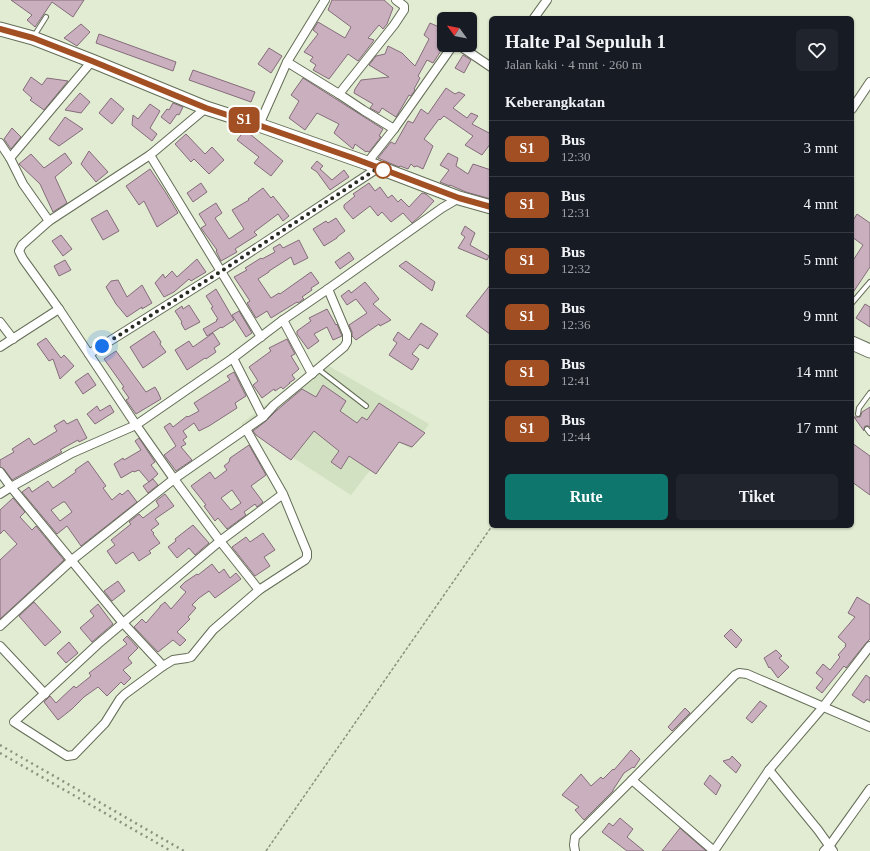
<!DOCTYPE html>
<html lang="id">
<meta charset="utf-8">
<style>
:root{--surface:#171b24;--page:#20242c;--text:#f1f3f6;--muted:#9ea1a6;--line:#363941;--accent:#0f766e}
body{margin:0;font-family:"Times New Roman",serif;background:var(--page);color:var(--text);height:100vh;display:flex;flex-direction:column;font-size:15px;white-space:nowrap}
*{box-sizing:border-box;margin:0}
p{font-size:13px;color:var(--muted)}
.icon{flex:none;width:22px;height:22px;fill:none;stroke:currentColor;stroke-width:2;stroke-linecap:round;stroke-linejoin:round}
.map{position:relative;flex:1;overflow:hidden}
.details{position:absolute;left:489px;top:16px;width:365px;height:512px;display:flex;flex-direction:column;background:var(--surface);border-radius:6px;box-shadow:0 1px 3px #0004}
.details>*{flex:none}
.badge{padding:0 8px;border-radius:6px;font-size:14px;line-height:26px}
.needle{width:26px;rotate:303deg}
.controls{position:absolute;left:437px;top:12px;display:grid;gap:8px}
.controls a{display:grid;place-items:center;width:40px;height:40px;border-radius:6px;background:var(--surface);box-shadow:0 1px 3px #0004;font-size:20px}
.you{position:absolute;width:20px;height:20px;margin:-10px;border:3px solid #fff;border-radius:50%;background:#1a73e8;box-shadow:0 0 0 6px #1a73e833}
.map>.badge{position:absolute;translate:-50% -50%;box-shadow:0 0 0 2px #fff}
h2{padding:0 16px;font-size:15px;line-height:36px}
.round{display:grid;place-items:center;flex:none;width:42px;height:42px;border-radius:6px;background:var(--page)}
.headline{display:flex;align-items:center;justify-content:space-between;height:68px;padding:0 16px}
h1{font-size:19px;font-weight:700;line-height:30px}
.button{display:flex;gap:8px;margin-top:auto;padding:8px 16px}
.button a{flex:1;height:46px;border-radius:6px;background:var(--accent);color:#fff;font-size:16px;font-weight:700;line-height:46px;text-align:center}
.button a+a{background:var(--page);color:var(--text)}
ul{padding:0;list-style:none}
li{display:flex;align-items:center;gap:12px;height:56px;padding:0 16px;border-top:1px solid var(--line)}
li div{flex:1}
li b{display:block;font-size:15px}
li em{font-style:normal}
li .badge{min-width:44px;font-weight:700;text-align:center}
.map>svg:first-child{display:block}
.built{fill:#d2e1c1}
.building{fill:#cab0bf;stroke:#856c7b;fill-rule:evenodd}
.lines{fill:none;stroke-linecap:round;stroke-linejoin:round}
.lane-casing{stroke:#646d57;stroke-width:6}
.street-casing{stroke:#646d57;stroke-width:10}
.primary-casing{stroke:#646d57;stroke-width:15}
.path{stroke:#8a9380;stroke-width:1.5;stroke-dasharray:3 2;stroke-linecap:butt}
.lane{stroke:#fff;stroke-width:4}
.street{stroke:#fff;stroke-width:8}
.primary{stroke:#fff;stroke-width:13}
.rail{stroke:#8a9280;stroke-width:2.5;stroke-dasharray:2 4;stroke-linecap:butt}
.line-casing{stroke:#fff;stroke-width:9}
.line{stroke:#a14f23;stroke-width:6}
.walk{stroke:#272c22;stroke-width:4;stroke-dasharray:0 7.2}
.stop-dot{fill:#fff;stroke:#a14f23;stroke-width:2}
</style>
<div class="map">
<svg width="870" height="851" viewBox="0 0 870 851">
<rect width="100%" height="100%" fill="#e1ecd2"/>
<path class="built" d="M322,362L429,424L411,449L394,439L351,495L241,424Z"/>
<g class="building">
<path d="M11,0H84L73,17L52,2L35,27L27,20L32,15Z"/>
<path d="M332,0H384L393,8L387,24L383,29L379,25L368,38L374,40L372,43L358,61L348,54L329,79L313,70L316,65L310,61L313,57L304,52L318,34L313,30L318,22L345,38L351,27L328,10Z"/>
<path d="M430,23L439,27L437,31L444,36V48L443,50L442,49L433,63L427,60L418,76L420,78L414,89L415,90L411,96L409,95L396,117L382,108L379,113L370,108L373,104L354,93L355,89L361,80L389,77L369,65L376,56L385,54L388,46L402,53L415,66L429,39L424,35Z"/>
<path d="M81,24L90,32L77,46L64,38Z"/>
<path d="M99,34L176,62L173,71L96,43Z"/>
<path d="M269,48L282,56L271,73L258,64Z"/>
<path d="M463,55L471,60L464,73L455,68Z"/>
<path d="M193,70L255,92L251,102L189,80Z"/>
<path d="M31,77L42,85L47,78L68,81L44,110L30,100L32,98L23,90Z"/>
<path d="M303,78L383,129L379,136L381,137L369,152L367,151L366,152L355,144L353,149L334,133L339,124L317,113L305,130L289,118L299,101L291,95Z"/>
<path d="M446,88L455,94L459,92L465,95L453,108L467,118L471,113L478,116L472,124L491,134V143L482,155L465,145L473,136L444,116L440,120L439,119L424,139L433,146L423,169L417,166L414,167L411,164L408,169L400,166L399,167L378,158L391,142L395,144L408,121L413,123L421,109L428,114Z"/>
<path d="M80,93L90,102L81,113L65,110Z"/>
<path d="M111,98L124,109L112,124L99,113Z"/>
<path d="M173,103L183,107L179,115L177,114L170,124L161,117L167,109L169,110Z"/>
<path d="M150,104L160,111L150,128L157,134L152,141L132,125L133,115L138,119Z"/>
<path d="M65,117L83,129L59,146L49,139Z"/>
<path d="M12,128L21,137L11,149L4,139Z"/>
<path d="M245,130L283,161L271,176L254,163L259,157L237,140Z"/>
<path d="M186,134L205,154L212,147L224,160L209,174L194,159L191,162L175,144Z"/>
<path d="M89,151L108,172L96,182L81,164Z"/>
<path d="M65,153L72,163L55,177L67,203L53,212L40,184L19,164L31,154L44,168Z"/>
<path d="M448,153L458,158L456,166L468,174L473,164L491,170V199L466,192L450,185V186L440,182L449,170L440,165Z"/>
<path d="M317,161L323,166L320,169L332,180L344,170L349,177L330,190L317,172L311,168Z"/>
<path d="M150,169L166,193L178,213L157,227L144,201L139,205L126,186Z"/>
<path d="M201,183L207,192L193,202L187,193Z"/>
<path d="M369,183L375,191L380,187L388,198L392,195L398,202L401,199L409,207L422,193L426,194L434,201L421,215L412,223L403,213L391,222L382,212L378,216L370,206L353,219L344,208V205L355,196L353,194Z"/>
<path d="M263,188L271,198L273,196L289,216L283,221L278,214L254,232L257,235L235,249L237,252L221,261L216,251L217,250L201,228L206,225L199,214L216,203L222,213L215,218L229,239L244,229L232,210L249,200L248,199Z"/>
<path d="M107,210L119,231L103,240L91,219Z"/>
<path d="M857,214L870,223V267L852,294V262L863,245L852,237V222Z"/>
<path d="M336,218L345,231L337,237V238L324,246L313,229L326,221L328,223Z"/>
<path d="M465,226L475,233L470,245L489,256L487,260L458,248L465,237L461,234Z"/>
<path d="M61,235L72,249L63,256L52,241Z"/>
<path d="M299,240L308,258L294,265L291,257L269,271V272L258,279L271,298L279,293L280,294L311,272L319,283L311,288L312,290L302,297L304,299L298,303L297,302L271,318L267,311L256,318L247,303L250,301L234,277L247,270L245,268L261,258L262,259L275,252L273,248L280,244L283,248Z"/>
<path d="M349,252L354,259L340,269L335,262Z"/>
<path d="M197,259L206,272L191,281L189,279L174,292L164,297L155,283L163,274L165,278L172,271L177,277Z"/>
<path d="M65,260L71,270L59,276L54,266Z"/>
<path d="M406,261L435,282L432,291L399,266Z"/>
<path d="M118,280L127,297L142,285L152,303L142,309V307L127,317L116,304L106,287L111,281Z"/>
<path d="M365,282L379,299L373,304L391,320L380,326L379,324L356,340L352,336V332L349,325L367,313L356,299L347,305L341,296L349,290L351,293Z"/>
<path d="M491,284V335L466,316Z"/>
<path d="M216,289L234,320L222,328L221,327L207,336L203,329L217,321L216,320L218,319L211,308L213,307L206,296Z"/>
<path d="M865,304L870,307V327L856,318Z"/>
<path d="M189,305L200,322L185,330L181,323L182,322L175,311L182,306L183,309Z"/>
<path d="M327,309L336,325L337,324L342,336L333,340L327,327L314,334L319,341L308,349L297,334V331L311,321L309,318Z"/>
<path d="M239,311L252,333L246,337L232,315Z"/>
<path d="M421,323L438,334L428,349L420,344L412,354L419,359L412,370L389,355L397,343L393,340L398,332L409,340Z"/>
<path d="M154,331L161,342L160,344L166,352L143,368L130,347Z"/>
<path d="M213,333L220,344L214,348L216,352L206,359L205,358L187,370L175,350L189,341L193,347Z"/>
<path d="M46,338L61,358L64,355L74,366L60,379L53,359L49,361L37,344Z"/>
<path d="M287,339L295,354L291,356L299,369L292,375L295,379L289,383H290L283,389L281,387L275,391L274,389L262,398L253,385L258,381L249,367L271,351L269,348Z"/>
<path d="M116,351L146,392L155,387L158,392L161,399L136,414L126,400L129,398L122,388L124,387L104,359Z"/>
<path d="M234,372L246,396L235,403L237,408L209,426L199,431L194,423L183,431L187,437L183,440L186,444L181,447L192,460L176,471L164,455L176,446L164,427L170,423L173,427L187,416L188,417L199,411L194,403L230,380L227,376Z"/>
<path d="M88,373L96,385L83,394L75,382Z"/>
<path d="M323,385L346,401L340,411L357,423L362,417L367,420L379,403L425,433L412,447L399,442L376,474L349,456L341,469L331,462L339,451L314,431L291,460L256,435L253,431L266,421L276,411L302,389L316,397Z"/>
<path d="M110,405L114,412L103,419L95,424L87,414L97,406L100,411Z"/>
<path d="M870,407V427L868,426H865L864,428V431L854,417H860L861,415L862,412Z"/>
<path d="M77,419L87,438L79,442L78,440L60,450L62,452L12,480L4,469L0,467V460L14,452L12,449L29,438L34,445L57,431L54,426L64,420L67,424Z"/>
<path d="M139,438L155,462L151,465L158,474L149,482L139,470L134,472L133,471L121,478L114,464L123,458L124,460L141,450L135,441Z"/>
<path d="M852,443L870,456V495L852,482Z"/>
<path d="M249,445L266,475L251,486L263,502L257,507L255,504L244,512L246,515L227,529L218,518L215,521L204,506L206,505L191,486L210,472L215,479L227,470L224,466L229,462L230,458ZM232,490L241,503L231,510L221,498Z"/>
<path d="M88,461L106,486L103,488L112,500L120,493L122,495L128,490L137,502L81,546L67,526L57,534L22,492L29,487L32,492L48,481L53,488L76,472L75,470ZM63,502H65L72,512L60,521L51,510Z"/>
<path d="M153,479L158,485L148,493L143,486Z"/>
<path d="M165,494L174,506L155,519L159,524L151,530L154,533L153,534L160,543L149,551L151,553L139,561L133,552L116,564L107,551L115,545L111,540L131,524L129,522L139,514L143,518L159,506L156,501Z"/>
<path d="M13,498L25,512L20,517L32,530L36,526L64,560L0,619V560L17,544L4,530L0,534V510Z"/>
<path d="M193,525L209,543L195,555L189,548L177,558L168,547L176,541L175,539Z"/>
<path d="M263,533L275,550L264,557L270,566L255,576L232,547L246,537L250,542Z"/>
<path d="M212,564L219,573L224,569L230,578L236,573L241,579L215,598L209,591L199,598L192,605L196,608L188,617L190,619L177,632L186,640L180,646L173,640L158,652L134,627L142,619L146,623L160,607V606L165,602L171,609L186,592L180,587L185,582L197,574L198,575Z"/>
<path d="M118,581L125,591L112,601L104,591Z"/>
<path d="M857,597L870,605V639L866,643L846,668L844,666L822,693L816,688L823,679L816,673L823,664L830,670L840,657L838,655L846,646H845L846,644L838,637L855,617L848,613Z"/>
<path d="M34,602L61,632L45,646L19,616Z"/>
<path d="M98,604L113,624L92,642L80,628L94,616L90,611Z"/>
<path d="M731,629L742,640L736,648L724,636Z"/>
<path d="M127,636L138,648L128,658L132,663L123,670L131,678L124,685L121,682L107,696L98,687L84,697L72,709L58,720L44,702L50,696L56,703L74,686L76,688L91,676L89,673L127,644L123,640Z"/>
<path d="M69,642L78,653L66,663L57,653Z"/>
<path d="M776,650L782,656L779,658L789,667L778,678L770,667L769,668L764,658Z"/>
<path d="M866,675L870,678V701L867,699L864,703L852,695Z"/>
<path d="M760,701L767,706L752,723L746,718Z"/>
<path d="M685,708L690,713L672,731L668,727Z"/>
<path d="M631,750L640,759L634,768L633,767L624,773L613,790V791L584,820L575,810L579,807L562,795L581,774L591,786L601,777L603,779L613,769L614,770Z"/>
<path d="M732,756L741,765L736,773L723,761L730,759Z"/>
<path d="M710,775L721,785L716,795L704,784Z"/>
<path d="M620,818L633,829L627,837L644,851H627L602,832L609,823L613,826Z"/>
<path d="M680,828L706,851H662Z"/>
</g>
<g class="lines">
<defs>
<g id="lane">
<path d="M34,36L46,17"/>
<path d="M852,303L870,282"/>
<path d="M318,369L366,406"/>
<path d="M858,414L859,408L870,393"/>
<path d="M867,429L870,433"/>
</g>
<g id="street">
<path d="M534,18L547,0"/>
<path d="M287,62L339,94"/>
<path d="M206,108L150,155L49,221L22,245L19,251L23,259L59,309L136,425L174,479L220,541L259,590"/>
<path d="M852,109L870,82"/>
<path d="M259,125L287,62L325,0"/>
<path d="M394,129L363,110L339,94L394,25L404,10V6L396,0"/>
<path d="M0,143L10,158L23,184L49,221"/>
<path d="M150,155L261,337"/>
<path d="M10,158L92,61"/>
<path d="M367,163L394,129L451,48L455,45L460,46L491,67"/>
<path d="M283,320L312,374"/>
<path d="M0,322L13,339"/>
<path d="M0,347L59,309"/>
<path d="M89,354L220,272L378,168"/>
<path d="M233,358L263,417"/>
<path d="M246,429L283,494L307,552V557L305,560L259,590L213,630L191,657L187,658L173,660L163,666L125,694L120,699L105,723L74,755L67,756L14,722L98,644L220,541L283,494"/>
<path d="M0,472L11,487L123,623L163,666"/>
<path d="M0,494L11,487L72,453L136,425L233,358L283,320L328,289L442,208L459,198"/>
<path d="M0,626L72,560L174,479L246,429L263,417L274,405L302,382L344,347L347,342V334L328,289"/>
<path d="M0,646L45,694"/>
<path d="M769,770L818,830L833,851"/>
<path d="M632,780L714,851"/>
<path d="M575,851L574,845L575,837L632,780L735,675L739,673L747,674L870,727"/>
<path d="M714,851L769,770L823,707L870,646"/>
<path d="M824,851L830,845L870,789"/>
</g>
<g id="primary">
<path d="M0,29L33,38L92,61L206,108L259,125L367,163L459,198L491,207"/>
<path d="M852,343L870,351"/>
</g>
</defs>
<use href="#lane" class="lane-casing"/>
<use href="#street" class="street-casing"/>
<use href="#primary" class="primary-casing"/>
<path class="path" d="M266,851L492,526"/>
<use href="#lane" class="lane"/>
<use href="#street" class="street"/>
<use href="#primary" class="primary"/>
<g class="rail">
<path d="M0,745L184,851"/>
<path d="M0,753L171,851"/>
</g>
</g>
<g class="lines">
<defs>
<path id="line" d="M0,29L33,38L92,61L206,108L258,125L353,158L459,198L491,207"/>
</defs>
<use href="#line" class="line-casing"/>
<use href="#line" class="line"/>
<path class="walk" d="M102,346L220,272L378,168L383,170"/>
</g>
<circle class="stop-dot" cx="383" cy="170" r="8"/>
</svg>
<div class="controls">
<a><svg class="needle" viewBox="-14 -14 28 28"><path d="M0-13l5 13h-10z" fill="#e53935"/><path d="M0 13l5-13h-10z" fill="#9ea1a6"/></svg></a>
</div>
<div class="you" style="left:102px;top:346px"></div>
<b class="badge" style="left:244px;top:120px;background:#a14f23;color:#fff">S1</b>
<section class="details">
<div class="headline"><div><h1>Halte Pal Sepuluh 1</h1><p>Jalan kaki · 4 mnt · 260 m</p></div><a class="round"><svg class="icon" aria-label="heart" viewBox="0 0 24 24"><path d="M12 20l-8-8c-3-5 5-10 8-4 3-6 11-1 8 4z"/></svg></a></div>
<h2>Keberangkatan</h2>
<ul>
<li><span class="badge" style="background:#a14f23;color:#fff">S1</span><div><b>Bus</b><p>12:30</p></div><em>3 mnt</em></li>
<li><span class="badge" style="background:#a14f23;color:#fff">S1</span><div><b>Bus</b><p>12:31</p></div><em>4 mnt</em></li>
<li><span class="badge" style="background:#a14f23;color:#fff">S1</span><div><b>Bus</b><p>12:32</p></div><em>5 mnt</em></li>
<li><span class="badge" style="background:#a14f23;color:#fff">S1</span><div><b>Bus</b><p>12:36</p></div><em>9 mnt</em></li>
<li><span class="badge" style="background:#a14f23;color:#fff">S1</span><div><b>Bus</b><p>12:41</p></div><em>14 mnt</em></li>
<li><span class="badge" style="background:#a14f23;color:#fff">S1</span><div><b>Bus</b><p>12:44</p></div><em>17 mnt</em></li>
</ul>
<div class="button"><a>Rute</a><a>Tiket</a></div>
</section>
</div>
